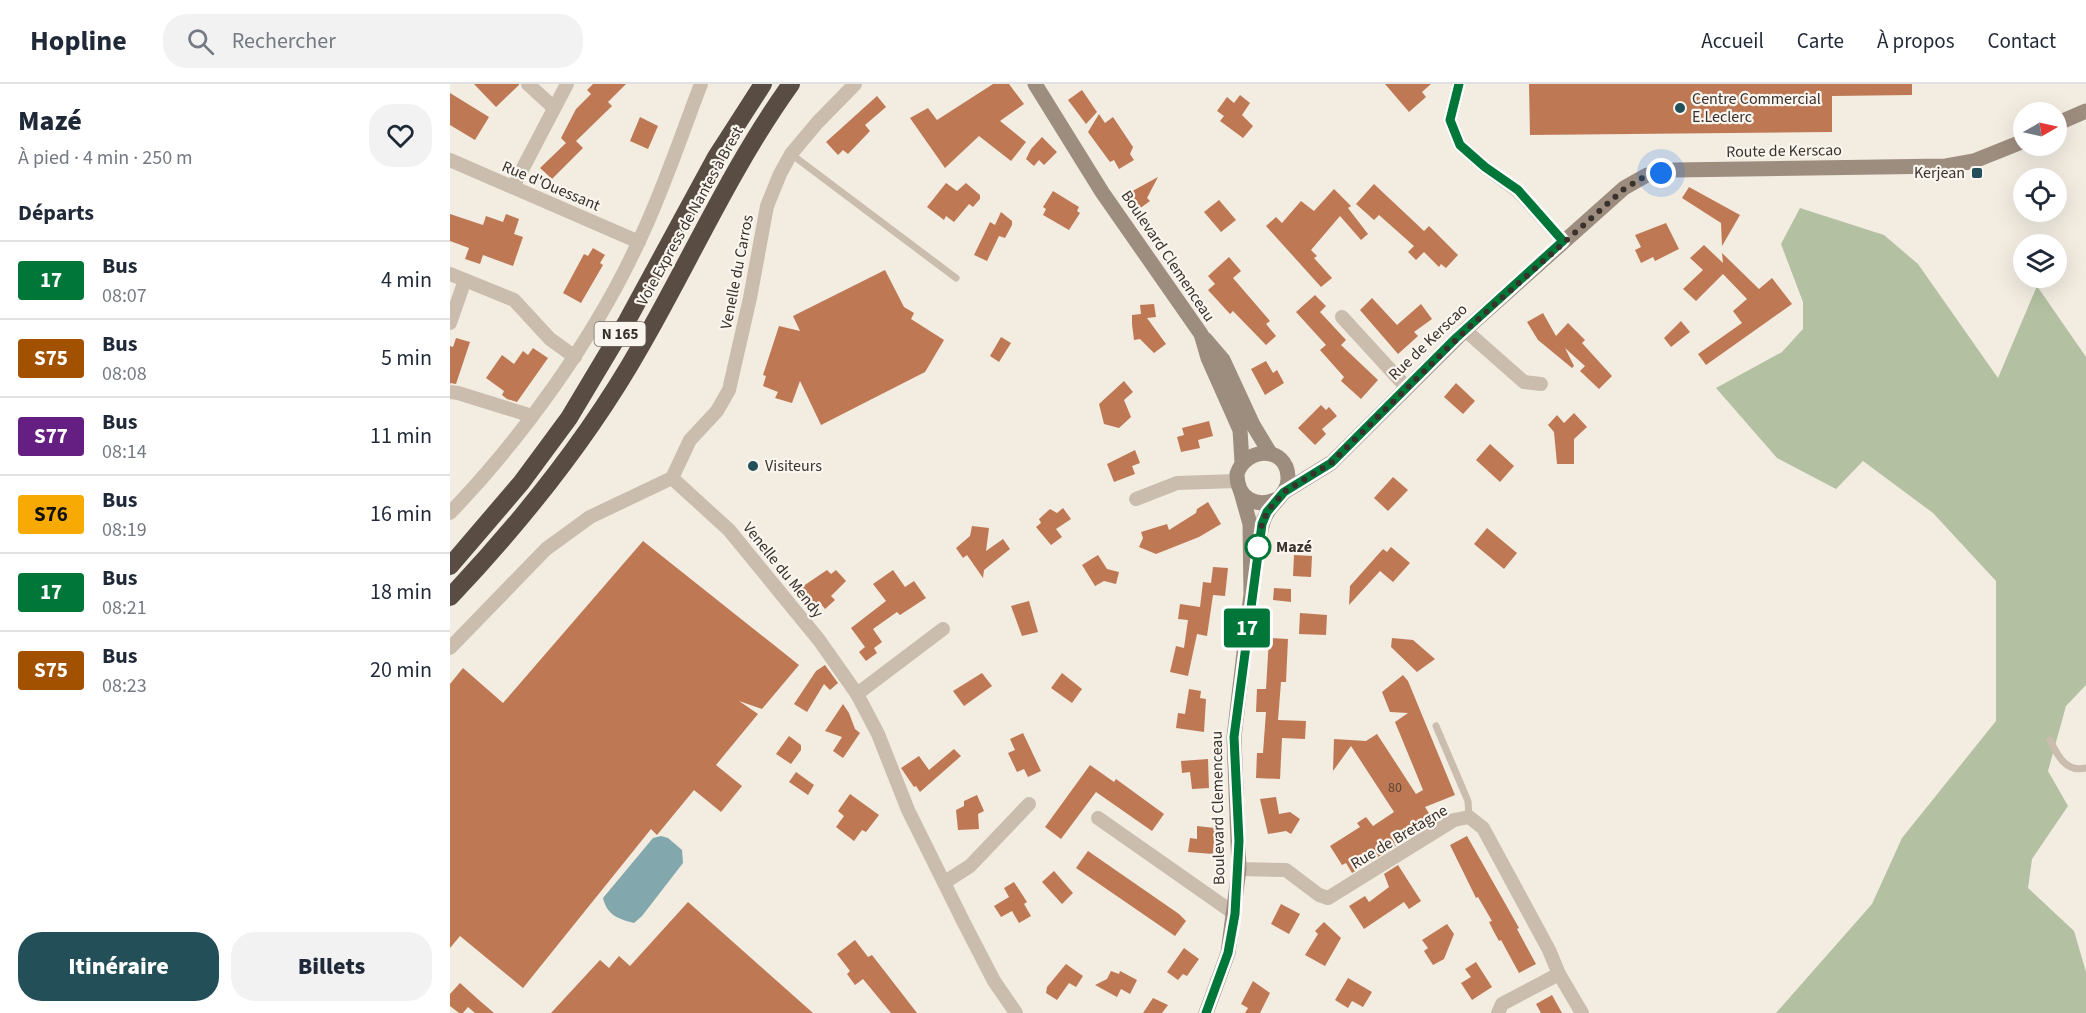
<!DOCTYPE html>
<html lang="fr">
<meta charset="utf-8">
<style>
:root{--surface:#fff;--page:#f2f2f3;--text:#1f2937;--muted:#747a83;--line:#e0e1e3;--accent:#234f58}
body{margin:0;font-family:"Source Sans 3",sans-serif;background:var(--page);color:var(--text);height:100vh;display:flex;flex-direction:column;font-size:22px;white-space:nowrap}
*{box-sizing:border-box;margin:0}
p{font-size:20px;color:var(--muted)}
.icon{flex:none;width:33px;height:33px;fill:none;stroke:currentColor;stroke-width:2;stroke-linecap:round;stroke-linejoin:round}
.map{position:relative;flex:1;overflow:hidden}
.drawer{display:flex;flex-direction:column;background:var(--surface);width:450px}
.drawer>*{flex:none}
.badge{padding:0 12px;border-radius:4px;font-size:21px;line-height:39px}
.needle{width:39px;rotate:81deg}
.fabs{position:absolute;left:1563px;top:18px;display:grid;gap:12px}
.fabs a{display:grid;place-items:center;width:54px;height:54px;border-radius:50%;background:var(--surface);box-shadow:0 6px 24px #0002;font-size:30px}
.you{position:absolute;width:30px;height:30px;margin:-15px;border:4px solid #fff;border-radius:50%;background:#1a73e8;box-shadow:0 0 0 9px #1a73e833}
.map>.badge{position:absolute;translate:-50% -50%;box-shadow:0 0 0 3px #fff}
h2{padding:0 18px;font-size:22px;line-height:54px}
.round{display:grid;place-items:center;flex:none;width:63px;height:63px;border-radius:24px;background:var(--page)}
.summary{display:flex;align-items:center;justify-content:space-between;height:102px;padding:0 18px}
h1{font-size:28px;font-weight:800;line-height:45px}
.button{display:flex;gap:12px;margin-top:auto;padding:12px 18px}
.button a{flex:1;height:69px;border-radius:24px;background:var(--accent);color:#fff;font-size:24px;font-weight:800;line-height:69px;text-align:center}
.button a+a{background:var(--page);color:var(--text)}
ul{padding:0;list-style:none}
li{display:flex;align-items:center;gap:18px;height:78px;padding:0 18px;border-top:2px solid var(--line)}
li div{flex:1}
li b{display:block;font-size:22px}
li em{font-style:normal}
li .badge{min-width:66px;font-weight:700;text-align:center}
header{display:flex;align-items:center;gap:36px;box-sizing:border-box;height:84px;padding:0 30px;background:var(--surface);border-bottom:2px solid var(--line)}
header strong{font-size:28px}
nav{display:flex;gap:33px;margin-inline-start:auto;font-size:21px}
.search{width:420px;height:54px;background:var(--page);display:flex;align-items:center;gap:15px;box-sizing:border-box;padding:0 21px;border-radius:24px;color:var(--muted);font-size:22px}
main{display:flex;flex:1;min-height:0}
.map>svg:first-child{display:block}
.green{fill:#b3c1a2}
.water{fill:#82a7ad}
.building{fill:#be7954}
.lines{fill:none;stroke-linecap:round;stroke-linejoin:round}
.lane{stroke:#cabdae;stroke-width:7}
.street{stroke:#cabdae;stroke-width:14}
.secondary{stroke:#9d8d7f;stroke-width:15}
.highway{stroke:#594c43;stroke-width:18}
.line-casing{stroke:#fff;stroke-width:14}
.line{stroke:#007738;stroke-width:9}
.walk{stroke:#39312c;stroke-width:6;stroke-dasharray:0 10.8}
.poi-dot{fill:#234f58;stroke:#faf5ee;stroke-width:2}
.stop-dot{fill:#fff;stroke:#007738;stroke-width:3}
.labels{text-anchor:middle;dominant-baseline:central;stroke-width:4.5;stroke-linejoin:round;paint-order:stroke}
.number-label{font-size:14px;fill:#5a4336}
.shield{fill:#faf5ee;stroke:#736c66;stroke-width:1.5}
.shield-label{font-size:15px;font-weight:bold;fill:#39312c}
.poi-label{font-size:16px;fill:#39312c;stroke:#faf5ee;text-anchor:start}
.street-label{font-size:16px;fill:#39312c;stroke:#faf5ee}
.stop-label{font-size:16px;font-weight:bold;fill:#39312c;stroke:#faf5ee;text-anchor:start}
</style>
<header>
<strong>Hopline</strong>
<div class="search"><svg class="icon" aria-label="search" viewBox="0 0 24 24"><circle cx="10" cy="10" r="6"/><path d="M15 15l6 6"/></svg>Rechercher</div>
<nav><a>Accueil</a><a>Carte</a><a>À propos</a><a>Contact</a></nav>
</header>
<main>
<section class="drawer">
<div class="summary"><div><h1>Mazé</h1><p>À pied · 4 min · 250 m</p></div><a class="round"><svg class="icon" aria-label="heart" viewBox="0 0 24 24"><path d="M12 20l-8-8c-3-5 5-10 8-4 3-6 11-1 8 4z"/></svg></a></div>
<h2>Départs</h2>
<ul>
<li><span class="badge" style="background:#007738;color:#fff">17</span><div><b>Bus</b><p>08:07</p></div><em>4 min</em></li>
<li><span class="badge" style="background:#a25100;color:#fff">S75</span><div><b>Bus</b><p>08:08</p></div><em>5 min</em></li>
<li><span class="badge" style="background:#651f82;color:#fff">S77</span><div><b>Bus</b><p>08:14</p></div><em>11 min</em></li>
<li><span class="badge" style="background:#f8aa04;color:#111">S76</span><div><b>Bus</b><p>08:19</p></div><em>16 min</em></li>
<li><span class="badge" style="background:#007738;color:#fff">17</span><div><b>Bus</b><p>08:21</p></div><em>18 min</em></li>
<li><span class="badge" style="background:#a25100;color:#fff">S75</span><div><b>Bus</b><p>08:23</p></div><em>20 min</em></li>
</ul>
<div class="button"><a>Itinéraire</a><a>Billets</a></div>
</section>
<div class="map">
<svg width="1636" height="929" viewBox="0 0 1636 929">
<rect width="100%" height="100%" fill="#f2ece1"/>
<path class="green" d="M1350,124L1434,151L1468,180L1548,294L1587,202L1636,273V601L1616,622L1598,687L1618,722L1582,775L1578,804L1624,847L1636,888V929H1326L1422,820L1452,754L1546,637V497L1483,429L1413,377L1386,405L1327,374L1266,304L1332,268L1353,245V218L1331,160Z"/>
<path class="water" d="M211,752L218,754L232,766L233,779L192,832L184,839C168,835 157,831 153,814L203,754Z"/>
<g class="building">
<path d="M24,0H69V1L46,23Z"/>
<path d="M143,0H176L158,18L162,22L126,57L133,64L102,95L90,84L116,59L111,54L126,25L141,10L137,6Z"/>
<path d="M543,0H559L574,20L550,37L576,58L561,77L529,52L495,84L460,34L478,24L487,36Z"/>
<path d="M935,0H981L972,8L976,13L959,28Z"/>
<path d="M1079,0H1462V11L1382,12V48L1080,51Z"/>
<path d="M632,6L647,28L636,40L618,16Z"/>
<path d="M0,9L39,33L25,56L0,41Z"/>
<path d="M790,11L800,19L792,31L803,42L793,54L770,37L774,32L767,27L777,13L784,19Z"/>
<path d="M427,12L436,23L415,41L420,47L398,70L393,66L388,71L376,58Z"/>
<path d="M649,30L655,39L663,33L683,63L680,70L684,76L669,85L664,76L660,78L638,48Z"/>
<path d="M190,33L208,42L198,65L180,57Z"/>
<path d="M592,53L607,68L594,81L589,76L584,82L576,75L581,65Z"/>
<path d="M708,93L697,114L700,117L689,125L677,110Z"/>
<path d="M496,99L507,107L516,99L530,111V115L523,123L519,120L504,138L496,132L494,136L477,123Z"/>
<path d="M924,100L974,147L979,142L1008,171L996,184L991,180L989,183L974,168L966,176L958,168L964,162L929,131L924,136L906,120Z"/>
<path d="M1239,103L1290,131L1272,162L1271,139L1232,114Z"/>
<path d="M884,105L901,122L898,124L918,150L911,156L890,132L861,166L867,172L864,174L882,194L871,203L816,142L826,133L832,139L851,117L864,127Z"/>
<path d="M603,107L629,123L627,127L630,129L619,146L593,131L596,125L593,123Z"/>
<path d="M769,116L786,136L771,148L754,128Z"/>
<path d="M551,128L562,137V141L555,154L549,152L537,177L524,171L540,138L545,141Z"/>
<path d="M0,130L33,141L36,132L53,138L56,130L69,135L64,150L73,153L63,182L33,171L30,180L15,175L19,164L0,157Z"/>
<path d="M1216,139L1229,165L1205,177L1203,173L1191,179L1185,166L1191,163L1185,151Z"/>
<path d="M1254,161L1273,179L1272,169L1309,205L1322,194L1342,220L1256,281L1248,270L1292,239L1283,227L1297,215L1273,190L1246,217L1233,205L1253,186L1240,174Z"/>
<path d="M143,164L155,171L150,179L153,181L131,219L113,209L134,170L138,172Z"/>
<path d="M779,173L791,187L783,194L820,237L816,240L826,252L816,261L783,227L780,230L758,206L765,200L758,192Z"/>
<path d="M435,186L454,223L464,229L461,235L494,256L475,288L371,341L350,297L342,319L325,314L328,308L313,302L316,292L313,291L329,242L350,247L343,232Z"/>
<path d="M865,211L876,222L870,228L896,256L891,261L928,296L911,315L891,297L894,293L870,266L876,261L846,228Z"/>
<path d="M922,214L947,241L971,220L982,235L964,248L968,252L948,270L910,226Z"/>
<path d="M704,220L706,233L697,234L716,260L704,269L690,255L684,256L682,240V231L691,230L690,221Z"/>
<path d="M1093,229L1106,252L1118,239L1135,256L1132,259L1162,292L1149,305L1130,287L1135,282L1115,264L1124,282L1122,284L1088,256L1077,238Z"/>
<path d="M1231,237L1240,248L1221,263L1214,254Z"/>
<path d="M551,253L561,259L549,278L540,272Z"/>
<path d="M6,254L20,258L6,300L0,299V262L3,263Z"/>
<path d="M83,264L98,274L67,318L57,315L52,311L54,307L36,294L52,271L64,280L73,267L78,271Z"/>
<path d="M816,277L823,289L827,286L834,299L815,311L801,285Z"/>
<path d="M674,297L683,308L674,316L681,333L669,344L654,340L649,320Z"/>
<path d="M1006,299L1025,317L1013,330L994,313Z"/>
<path d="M871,321L876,326L879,323L887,332L872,345L876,350L865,361L848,344Z"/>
<path d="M1124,329L1137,343L1124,355V380H1107L1104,348L1098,341L1107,331L1114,339Z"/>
<path d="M759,337L763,352L748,356L750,364L731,368L727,353L734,351L732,344Z"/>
<path d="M1040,360L1064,382L1050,398L1026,376Z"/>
<path d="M685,366L690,379L682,382L685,390L664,398L657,380Z"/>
<path d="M943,393L958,406L938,427L924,414Z"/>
<path d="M758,418L771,440L749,453L706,470L689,463L693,454L691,448L717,440L719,446L746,429L747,425Z"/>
<path d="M613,424L621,435L606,445L612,453L601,461L586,443L591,439L589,435L600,425L607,429Z"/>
<path d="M522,442L539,444L536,467L553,455L560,465L534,486L533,494L517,471L513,474L506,464L520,452Z"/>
<path d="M1037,444L1067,469L1054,485L1024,460Z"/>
<path d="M193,457L349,581L312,625L289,617L308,630L266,681L292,702L271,728L244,706L207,751L201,745L73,904L10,852L0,864V600L13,584L53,619Z"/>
<path d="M941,463L960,479L943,498L930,487L899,521L900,502L933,465L937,468Z"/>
<path d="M648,471L657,485L669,488L666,500L654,497L645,502L632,481Z"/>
<path d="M844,471L862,472L861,493L843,492Z"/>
<path d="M763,483L778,484L775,512L763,511L757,552L747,550L738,592L720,588L726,562L734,564L738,536L728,535L730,520L750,523L753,498L761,499Z"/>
<path d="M377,486L381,490L386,486L396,497L381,512L385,516L375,525L371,520L362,528L343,509Z"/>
<path d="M443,486L455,503L464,497L476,514L450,531L447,528L423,545L432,558L424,564L427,569L416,577L409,568L415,563L401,544L436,517L423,500Z"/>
<path d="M824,504L841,505V518L823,516Z"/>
<path d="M579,517L588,548L572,552L561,522Z"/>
<path d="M850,529L877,531L876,551L849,550Z"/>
<path d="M819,554L838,555L836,598H831L828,636L856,637L855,655L832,654L830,695L806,694L807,669H813L816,628H806L807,605H816Z"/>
<path d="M942,554L963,556L985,575L967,588L941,563Z"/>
<path d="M375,581L388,599L380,606L374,600L357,628L344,620L366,587Z"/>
<path d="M532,589L542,602L514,622L503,607Z"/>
<path d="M612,589L632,605L622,619L601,604Z"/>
<path d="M953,591L958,597L1005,711L975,723L982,734L944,759L946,762L902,789L896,779L892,781L880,762L910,743L907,739L916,733L923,742L944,728L901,662L883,687L884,655L916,657L927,650L966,710L973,706L945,638L958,629L940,628L932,608Z"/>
<path d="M739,605L751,607L750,614L756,615L754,648L726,644L728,629L735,630Z"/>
<path d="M393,620L399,629L405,645L410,649L393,674L383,667L392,653L375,647Z"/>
<path d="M573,649L591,687L578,693L574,685L567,688L558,669L565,666L560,655Z"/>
<path d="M339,652L351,661V666L341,680L326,670Z"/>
<path d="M504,665L511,672L470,708L466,702L464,703L451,684L469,672L479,686Z"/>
<path d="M758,675L759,704L742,705L740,688L732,689L731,677Z"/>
<path d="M640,681L664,698L666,695L714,730L702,747L646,708L611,755L595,743Z"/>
<path d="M346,688L364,701L358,711L339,698Z"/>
<path d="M400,710L429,731L416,748L412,746L404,757L386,743L394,732L388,727Z"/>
<path d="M527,711L534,727L528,730L529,745L508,746L506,726L514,722V717Z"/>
<path d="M826,713L829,730L840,728L850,735L841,750L836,747L818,750L810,715Z"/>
<path d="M747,742L765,744L763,770L738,768L740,754L747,755Z"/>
<path d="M1017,752L1069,844L1067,845L1086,880L1069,889L1051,856L1049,857L1044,848L1039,838L1042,837L1028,813L1026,814L1000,761Z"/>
<path d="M638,767L729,830L736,837L725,852L626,784Z"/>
<path d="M948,781L971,817L959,825L954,818L914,845L899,822L915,812L919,818L939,803L934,790Z"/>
<path d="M604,787L623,809L612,820L592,798Z"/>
<path d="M564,798L577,818L574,820L581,832L569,839L562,827L551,833L544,822L559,813L554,804Z"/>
<path d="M238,818L363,929H101L150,876L159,884L169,872L180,882Z"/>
<path d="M831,820L850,830L839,850L821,840Z"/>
<path d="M874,838L891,854L875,882L855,871L868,850L865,847Z"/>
<path d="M997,840L1004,850L994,875L983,881L974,867L978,864L972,856Z"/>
<path d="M405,856L418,873L422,871L467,929H441L413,895L405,901L397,890L400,887L387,870Z"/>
<path d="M734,864L749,875L737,892L733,890L728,896L717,888Z"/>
<path d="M1026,878L1042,903L1022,916L1011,899L1021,893L1015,885Z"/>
<path d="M616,880L633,892L626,903L619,899L607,916L596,909L597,903Z"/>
<path d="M661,887L669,890L670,887L687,896L680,910L671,905L667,913L645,901L657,895Z"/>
<path d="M898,894L922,908L913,923L902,917L898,924L885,916Z"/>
<path d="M803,897L820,909L810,929H795L798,924L791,920Z"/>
<path d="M10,899L30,917L44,929H25L18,923L13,929H9L0,922V910Z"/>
<path d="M1102,911L1112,929H1091L1086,920Z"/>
<path d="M703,914L718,921L712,929H693Z"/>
</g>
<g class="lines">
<g class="lane">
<path d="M341,70L506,194"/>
<path d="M986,642L1018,717L1019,733"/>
<path d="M1600,656C1607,671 1616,689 1636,684"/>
</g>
<g class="street">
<path d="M78,0L103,23"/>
<path d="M1009,0L1000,36L1010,61L1035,83L1068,107L1113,157"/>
<path d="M0,76L189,158"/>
<path d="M63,103L117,0"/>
<path d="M0,190L64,216L100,255L125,273"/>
<path d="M892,233L957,304"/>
<path d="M0,239L15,196"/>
<path d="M1015,246L1074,298L1091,300"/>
<path d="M0,308L8,309L82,332"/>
<path d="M222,394L279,446L369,556L407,610L428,650L458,726L514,839L544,897L566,929"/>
<path d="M222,394L240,356L267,327L279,306L300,214L317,122L330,90L341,70L367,39L405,0"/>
<path d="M686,415L727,399L787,397"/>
<path d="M0,429C73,353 145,253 189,157C213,107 231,52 251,0"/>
<path d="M0,564L96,465L140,433L222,394"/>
<path d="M407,610L493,545"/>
<path d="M648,734L785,830"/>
<path d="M789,785L836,786L869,811L878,814L1004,736L1019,733L1033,744L1099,866L1109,890L1132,929"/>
<path d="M495,798L520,782L579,720"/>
<path d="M1048,929L1052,920L1109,890"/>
</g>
<g class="secondary">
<path d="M585,0L652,108L751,250L758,274L790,346L792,378"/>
<path d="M1606,40L1636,27"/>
<path d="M755,255L773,276L803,341L820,369"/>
<path d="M834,408L881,379L1015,246L1174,104L1197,91L1224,86L1496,82L1524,77L1574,57"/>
<path d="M808,466C810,454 810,440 817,429C824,417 839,409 838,393C837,361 795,363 787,390C787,414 806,425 827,415"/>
<path d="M756,929L778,869L789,785L784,653L801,510L800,440L791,408"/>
</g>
<g class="highway">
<path d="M0,482L71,399L119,334L177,237L266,73L313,0"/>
<path d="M0,513C74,435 139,354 192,260C242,173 282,82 341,0"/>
</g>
</g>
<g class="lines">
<defs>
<path id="line" d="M756,929L778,869L785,830L789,757L784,653L812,440L817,428L834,408L881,379L1006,254L1113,157L1068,106L1035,83L1010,61L1000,36L1009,0"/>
</defs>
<use href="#line" class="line-casing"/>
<use href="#line" class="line"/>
<path class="walk" d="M808,463L812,440L817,428L834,408L881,379L1016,246L1174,105L1197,91L1211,89"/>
</g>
<g class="poi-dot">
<circle cx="1230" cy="24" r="6"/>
<rect x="1521" y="83" width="12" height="12" rx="3"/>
<circle cx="303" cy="382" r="6"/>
</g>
<circle class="stop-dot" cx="808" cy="463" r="12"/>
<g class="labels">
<g class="number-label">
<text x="945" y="704">80</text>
</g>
<rect class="shield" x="144.5" y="238" width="51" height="24" rx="4.5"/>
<g class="shield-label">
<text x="170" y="250">N 165</text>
</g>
<g class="poi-label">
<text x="1242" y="15">Centre Commercial<tspan x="1242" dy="18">E.Leclerc</tspan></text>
<text x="1515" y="89" text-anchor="end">Kerjean</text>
<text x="315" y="382">Visiteurs</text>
</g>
<g class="street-label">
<text transform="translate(1334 67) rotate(-1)">Route de Kerscao</text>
<text transform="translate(101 102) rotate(23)">Rue d'Ouessant</text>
<text transform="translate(240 132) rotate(-61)">Voie Express de Nantes à Brest</text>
<text transform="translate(718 172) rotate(56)">Boulevard Clemenceau</text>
<text transform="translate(287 188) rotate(-79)">Venelle du Carros</text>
<text transform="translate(978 258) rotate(-44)">Rue de Kerscao</text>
<text transform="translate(333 486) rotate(51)">Venelle du Mendy</text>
<text transform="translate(768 724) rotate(-91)">Boulevard Clemenceau</text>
<text transform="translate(949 753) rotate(-31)">Rue de Bretagne</text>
</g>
<g class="stop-label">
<text x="826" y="463">Mazé</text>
</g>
</g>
</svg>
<div class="fabs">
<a><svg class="needle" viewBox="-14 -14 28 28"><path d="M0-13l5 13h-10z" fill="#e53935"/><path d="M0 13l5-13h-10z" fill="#747a83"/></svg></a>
<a><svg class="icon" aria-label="locate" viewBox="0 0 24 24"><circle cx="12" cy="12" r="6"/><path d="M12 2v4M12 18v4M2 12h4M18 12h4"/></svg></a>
<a><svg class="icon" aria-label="layers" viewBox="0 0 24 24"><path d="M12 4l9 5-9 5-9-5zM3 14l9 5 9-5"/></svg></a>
</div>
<div class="you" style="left:1211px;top:89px"></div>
<b class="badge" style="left:797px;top:544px;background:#007738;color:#fff">17</b>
</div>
</main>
